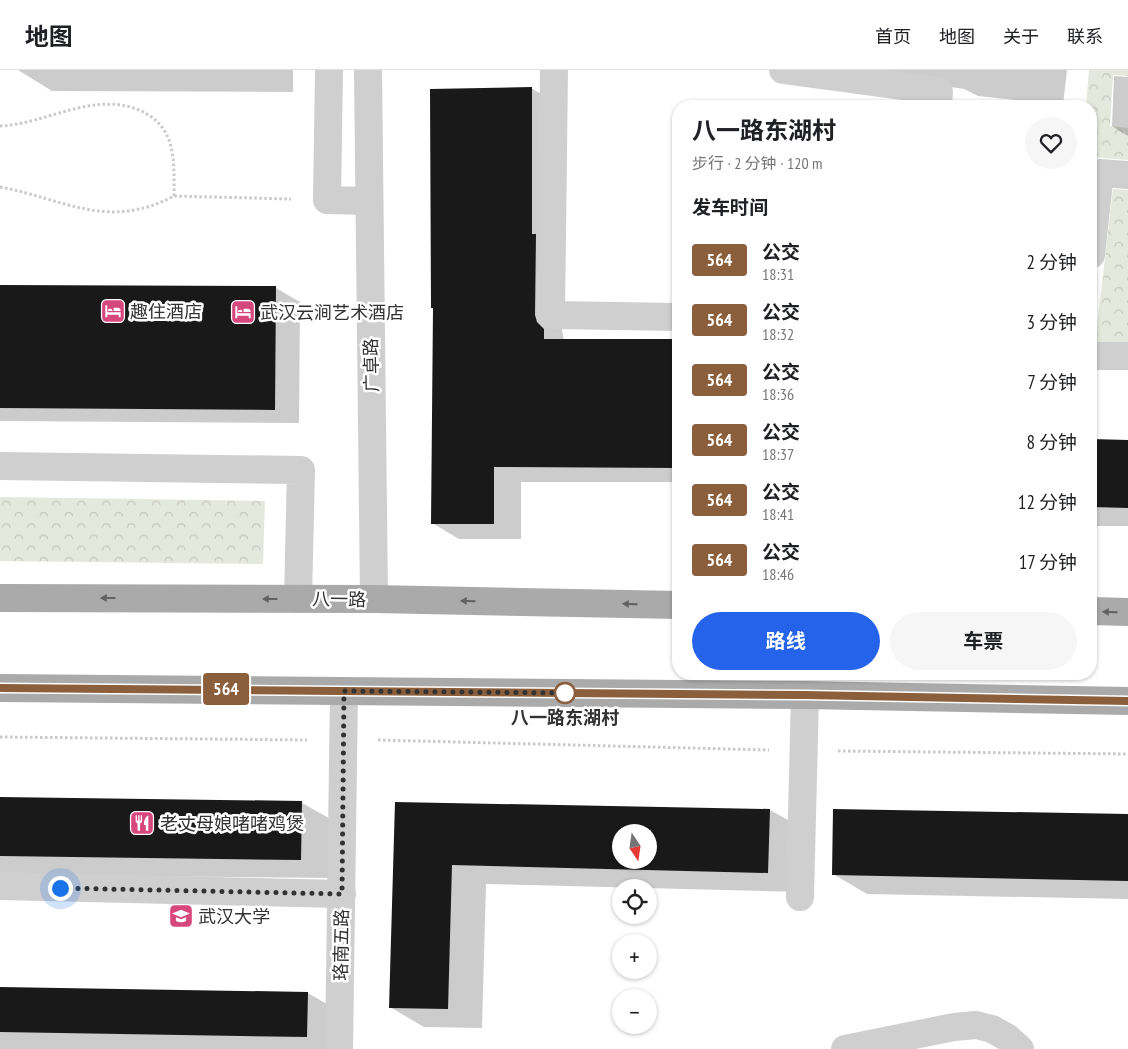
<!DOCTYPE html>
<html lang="zh">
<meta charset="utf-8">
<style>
:root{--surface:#fff;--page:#f6f6f6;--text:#202124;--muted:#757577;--line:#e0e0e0;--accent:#2563eb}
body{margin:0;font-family:"PT Sans Narrow","Noto Sans SC",sans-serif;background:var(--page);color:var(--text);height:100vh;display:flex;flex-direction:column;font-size:19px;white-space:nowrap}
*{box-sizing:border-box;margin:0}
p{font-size:16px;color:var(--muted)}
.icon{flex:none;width:28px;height:28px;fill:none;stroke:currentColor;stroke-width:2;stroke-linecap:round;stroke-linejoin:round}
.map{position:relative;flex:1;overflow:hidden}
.panel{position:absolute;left:672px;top:30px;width:425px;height:580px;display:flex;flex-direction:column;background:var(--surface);border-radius:20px;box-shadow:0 1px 4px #0004}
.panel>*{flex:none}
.badge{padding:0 10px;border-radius:4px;font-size:18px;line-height:32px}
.needle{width:32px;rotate:167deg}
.tools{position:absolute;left:612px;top:754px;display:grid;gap:10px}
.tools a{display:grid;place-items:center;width:45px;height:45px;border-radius:50%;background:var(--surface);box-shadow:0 1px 4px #0004;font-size:25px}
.you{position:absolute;width:25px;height:25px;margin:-12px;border:4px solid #fff;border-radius:50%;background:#1a73e8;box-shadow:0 0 0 8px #1a73e833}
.map>.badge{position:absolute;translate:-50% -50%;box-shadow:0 0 0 2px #fff}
h2{padding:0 20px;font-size:19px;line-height:45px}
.round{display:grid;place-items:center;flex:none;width:52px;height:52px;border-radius:26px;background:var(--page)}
.headline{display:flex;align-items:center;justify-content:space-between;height:85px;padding:0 20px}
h1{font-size:24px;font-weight:700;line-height:38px}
.button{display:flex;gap:10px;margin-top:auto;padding:10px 20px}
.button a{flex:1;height:58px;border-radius:30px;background:var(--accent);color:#fff;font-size:20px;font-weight:700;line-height:58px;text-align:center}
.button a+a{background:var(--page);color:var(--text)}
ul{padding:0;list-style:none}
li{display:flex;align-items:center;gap:15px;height:60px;padding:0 20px}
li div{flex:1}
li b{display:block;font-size:19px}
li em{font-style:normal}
li .badge{min-width:55px;font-weight:700;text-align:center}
header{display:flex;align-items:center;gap:30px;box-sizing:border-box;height:70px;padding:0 25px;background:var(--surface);border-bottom:1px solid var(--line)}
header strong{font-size:24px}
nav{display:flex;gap:28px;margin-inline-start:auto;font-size:18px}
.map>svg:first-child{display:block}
.forest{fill:url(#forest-crowns)}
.shadow{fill:#0003;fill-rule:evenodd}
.building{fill:#191919;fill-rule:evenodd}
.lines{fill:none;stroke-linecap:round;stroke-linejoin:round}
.path{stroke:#c9c9c9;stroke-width:3;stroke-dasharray:2.5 2.5;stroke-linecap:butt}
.minor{stroke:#cfcfcf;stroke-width:28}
.major{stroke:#aaa;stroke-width:28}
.oneway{fill:#626262}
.line-casing{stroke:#fff;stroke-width:11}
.line{stroke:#8b5e3c;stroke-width:8}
.walk{stroke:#323232;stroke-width:5;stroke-dasharray:0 9}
.stop-dot{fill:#fff;stroke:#8b5e3c;stroke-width:2.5}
.labels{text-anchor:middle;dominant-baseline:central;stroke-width:5;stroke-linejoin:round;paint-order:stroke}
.poi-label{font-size:18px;fill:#323232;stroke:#fff;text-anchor:start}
.street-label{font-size:18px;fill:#323232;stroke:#fff}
.stop-label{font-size:18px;font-weight:bold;fill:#323232;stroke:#fff}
</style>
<header>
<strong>地图</strong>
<nav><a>首页</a><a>地图</a><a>关于</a><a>联系</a></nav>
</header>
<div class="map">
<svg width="1128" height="979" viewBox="0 0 1128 979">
<defs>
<pattern id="forest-crowns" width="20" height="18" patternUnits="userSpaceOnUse" patternTransform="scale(1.25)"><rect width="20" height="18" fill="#e5e8dc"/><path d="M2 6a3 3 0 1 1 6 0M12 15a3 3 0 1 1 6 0" fill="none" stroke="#c5c7bd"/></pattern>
</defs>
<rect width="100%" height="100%" fill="#fff"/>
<g class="forest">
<path d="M1089,0H1128V6L1113,5L1110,56L1128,58V90L1091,87V36H1086Z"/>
<path d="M1113,119L1128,120V274H1095Z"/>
<path d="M0,427L265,431L263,494L0,491Z"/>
</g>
<g class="shadow">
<path d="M18,0H293V22L52,21Z"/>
<path d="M880,0H1067L1063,35L978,26L964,19L896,9Z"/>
<path d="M1114,6L1128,7V66L1112,56Z"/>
<path d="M531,18L558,34L563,180L562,261L564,270H679V412H521V469H459L432,453Z"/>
<path d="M0,216L276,218L300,232L299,353L0,351Z"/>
<path d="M1091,370L1128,371V456H1091Z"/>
<path d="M0,728L302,733L336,752L335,808L0,805Z"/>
<path d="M396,734L770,740L804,759L802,822L486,814L482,958L424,957L390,937ZM621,762H649V790H621Z"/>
<path d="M1128,745V829L867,824L833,804Z"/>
<path d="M0,918L308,923L342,943L341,979H0Z"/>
</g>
<g class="building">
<path d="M532,17V164H536L535,245L537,252L544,259V269H679V398L494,397V454H431L433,238H431L430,19Z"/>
<path d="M0,215L276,216L275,340L0,338Z"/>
<path d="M1091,369L1128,370V438L1091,437Z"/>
<path d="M0,727L302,731L301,790L0,786Z"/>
<path d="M395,732L770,739L768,803L452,795L448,939L389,938ZM621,762H649V790H621Z"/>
<path d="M833,739L1128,744V811L832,805Z"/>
<path d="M0,917L308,922L307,967L0,962Z"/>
</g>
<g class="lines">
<g class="path">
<path d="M0,56C46,54 93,21 139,40C177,56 174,91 174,126"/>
<path d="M0,117C65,129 107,161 174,126L291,129"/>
<path d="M0,667L307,670"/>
<path d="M378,670L769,680"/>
<path d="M838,681L1128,684"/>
</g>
<g class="minor">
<path d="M329,0L327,130L369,131"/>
<path d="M368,0L374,529"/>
<path d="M554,0L551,245L679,247"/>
<path d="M783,0L939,21L938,36"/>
<path d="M1091,185L1100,103L1128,105"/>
<path d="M1091,286H1128"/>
<path d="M0,396L301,400L298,529"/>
<path d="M0,816L342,824"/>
<path d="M800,827L805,625"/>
<path d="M339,979L344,621"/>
<path d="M845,979L954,957L976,955L992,959L1008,968L1020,979"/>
</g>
<g class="major">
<path d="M0,528L374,529L679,535"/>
<path d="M1091,541L1128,542"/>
<path d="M0,618L805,625L1128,631"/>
</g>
</g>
<defs><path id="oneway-solid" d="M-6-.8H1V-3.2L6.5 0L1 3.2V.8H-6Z" transform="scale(1.25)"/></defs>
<g class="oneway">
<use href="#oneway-solid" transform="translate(108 528) rotate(-180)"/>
<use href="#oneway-solid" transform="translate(270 529) rotate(-180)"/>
<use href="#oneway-solid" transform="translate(468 531) rotate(-179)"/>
<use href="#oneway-solid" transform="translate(630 534) rotate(-179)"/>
<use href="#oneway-solid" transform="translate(1110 542) rotate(-179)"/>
</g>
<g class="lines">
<defs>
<path id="line" d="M0,618L805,625L1128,631"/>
</defs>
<use href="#line" class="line-casing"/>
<use href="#line" class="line"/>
<path class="walk" d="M60,818L342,824L344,621L575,623H565"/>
</g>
<defs>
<symbol id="hotel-square" viewBox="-11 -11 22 22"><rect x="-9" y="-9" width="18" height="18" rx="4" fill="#d6477c" stroke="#fff"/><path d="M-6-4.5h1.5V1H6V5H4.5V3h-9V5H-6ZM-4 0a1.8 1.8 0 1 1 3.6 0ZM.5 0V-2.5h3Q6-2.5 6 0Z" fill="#fff"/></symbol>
<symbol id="restaurant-square" viewBox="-11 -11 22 22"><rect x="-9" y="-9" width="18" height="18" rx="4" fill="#d6477c" stroke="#fff"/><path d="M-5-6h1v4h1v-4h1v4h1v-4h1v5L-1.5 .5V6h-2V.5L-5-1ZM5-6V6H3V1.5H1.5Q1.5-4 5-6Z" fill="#fff"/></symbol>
<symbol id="university-square" viewBox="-11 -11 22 22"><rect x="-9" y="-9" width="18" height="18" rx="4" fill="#d6477c" stroke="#fff"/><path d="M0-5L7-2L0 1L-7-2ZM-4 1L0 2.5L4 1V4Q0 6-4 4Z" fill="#fff"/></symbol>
</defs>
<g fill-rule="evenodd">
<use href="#hotel-square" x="99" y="227" width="28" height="28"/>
<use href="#hotel-square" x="229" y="228" width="28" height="28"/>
<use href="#restaurant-square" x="128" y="739" width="28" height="28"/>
<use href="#university-square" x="167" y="832" width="28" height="28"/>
</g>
<circle class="stop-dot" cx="565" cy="623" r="10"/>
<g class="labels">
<g class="poi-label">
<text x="130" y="241">趣住酒店</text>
<text x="260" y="242">武汉云涧艺术酒店</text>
<text x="160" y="753">老丈母娘啫啫鸡煲</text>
<text x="198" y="846">武汉大学</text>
</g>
<g class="street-label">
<text transform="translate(371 295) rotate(-91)">广卓路</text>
<text transform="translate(339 529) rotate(1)">八一路</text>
<text transform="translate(341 875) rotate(-89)">珞南五路</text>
</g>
<g class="stop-label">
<text x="565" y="647">八一路东湖村</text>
</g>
</g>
</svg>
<div class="tools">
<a><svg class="needle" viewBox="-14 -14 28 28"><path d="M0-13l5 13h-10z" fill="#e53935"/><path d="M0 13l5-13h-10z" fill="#757577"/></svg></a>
<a><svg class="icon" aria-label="locate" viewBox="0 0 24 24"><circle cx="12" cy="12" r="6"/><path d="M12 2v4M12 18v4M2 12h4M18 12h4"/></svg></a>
<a>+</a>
<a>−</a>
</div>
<div class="you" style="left:60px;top:818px"></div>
<b class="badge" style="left:226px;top:619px;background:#8b5e3c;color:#fff">564</b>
<section class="panel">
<div class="headline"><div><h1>八一路东湖村</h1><p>步行 · 2 分钟 · 120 m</p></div><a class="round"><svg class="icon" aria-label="heart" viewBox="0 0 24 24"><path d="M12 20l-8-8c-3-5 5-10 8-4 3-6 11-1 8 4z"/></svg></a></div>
<h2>发车时间</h2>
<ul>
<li><span class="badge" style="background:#8b5e3c;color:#fff">564</span><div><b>公交</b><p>18:31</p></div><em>2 分钟</em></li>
<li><span class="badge" style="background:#8b5e3c;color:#fff">564</span><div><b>公交</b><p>18:32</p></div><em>3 分钟</em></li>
<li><span class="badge" style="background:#8b5e3c;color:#fff">564</span><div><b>公交</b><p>18:36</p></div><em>7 分钟</em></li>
<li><span class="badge" style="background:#8b5e3c;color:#fff">564</span><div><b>公交</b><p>18:37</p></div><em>8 分钟</em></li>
<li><span class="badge" style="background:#8b5e3c;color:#fff">564</span><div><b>公交</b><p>18:41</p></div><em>12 分钟</em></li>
<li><span class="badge" style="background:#8b5e3c;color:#fff">564</span><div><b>公交</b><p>18:46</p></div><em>17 分钟</em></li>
</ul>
<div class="button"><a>路线</a><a>车票</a></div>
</section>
</div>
